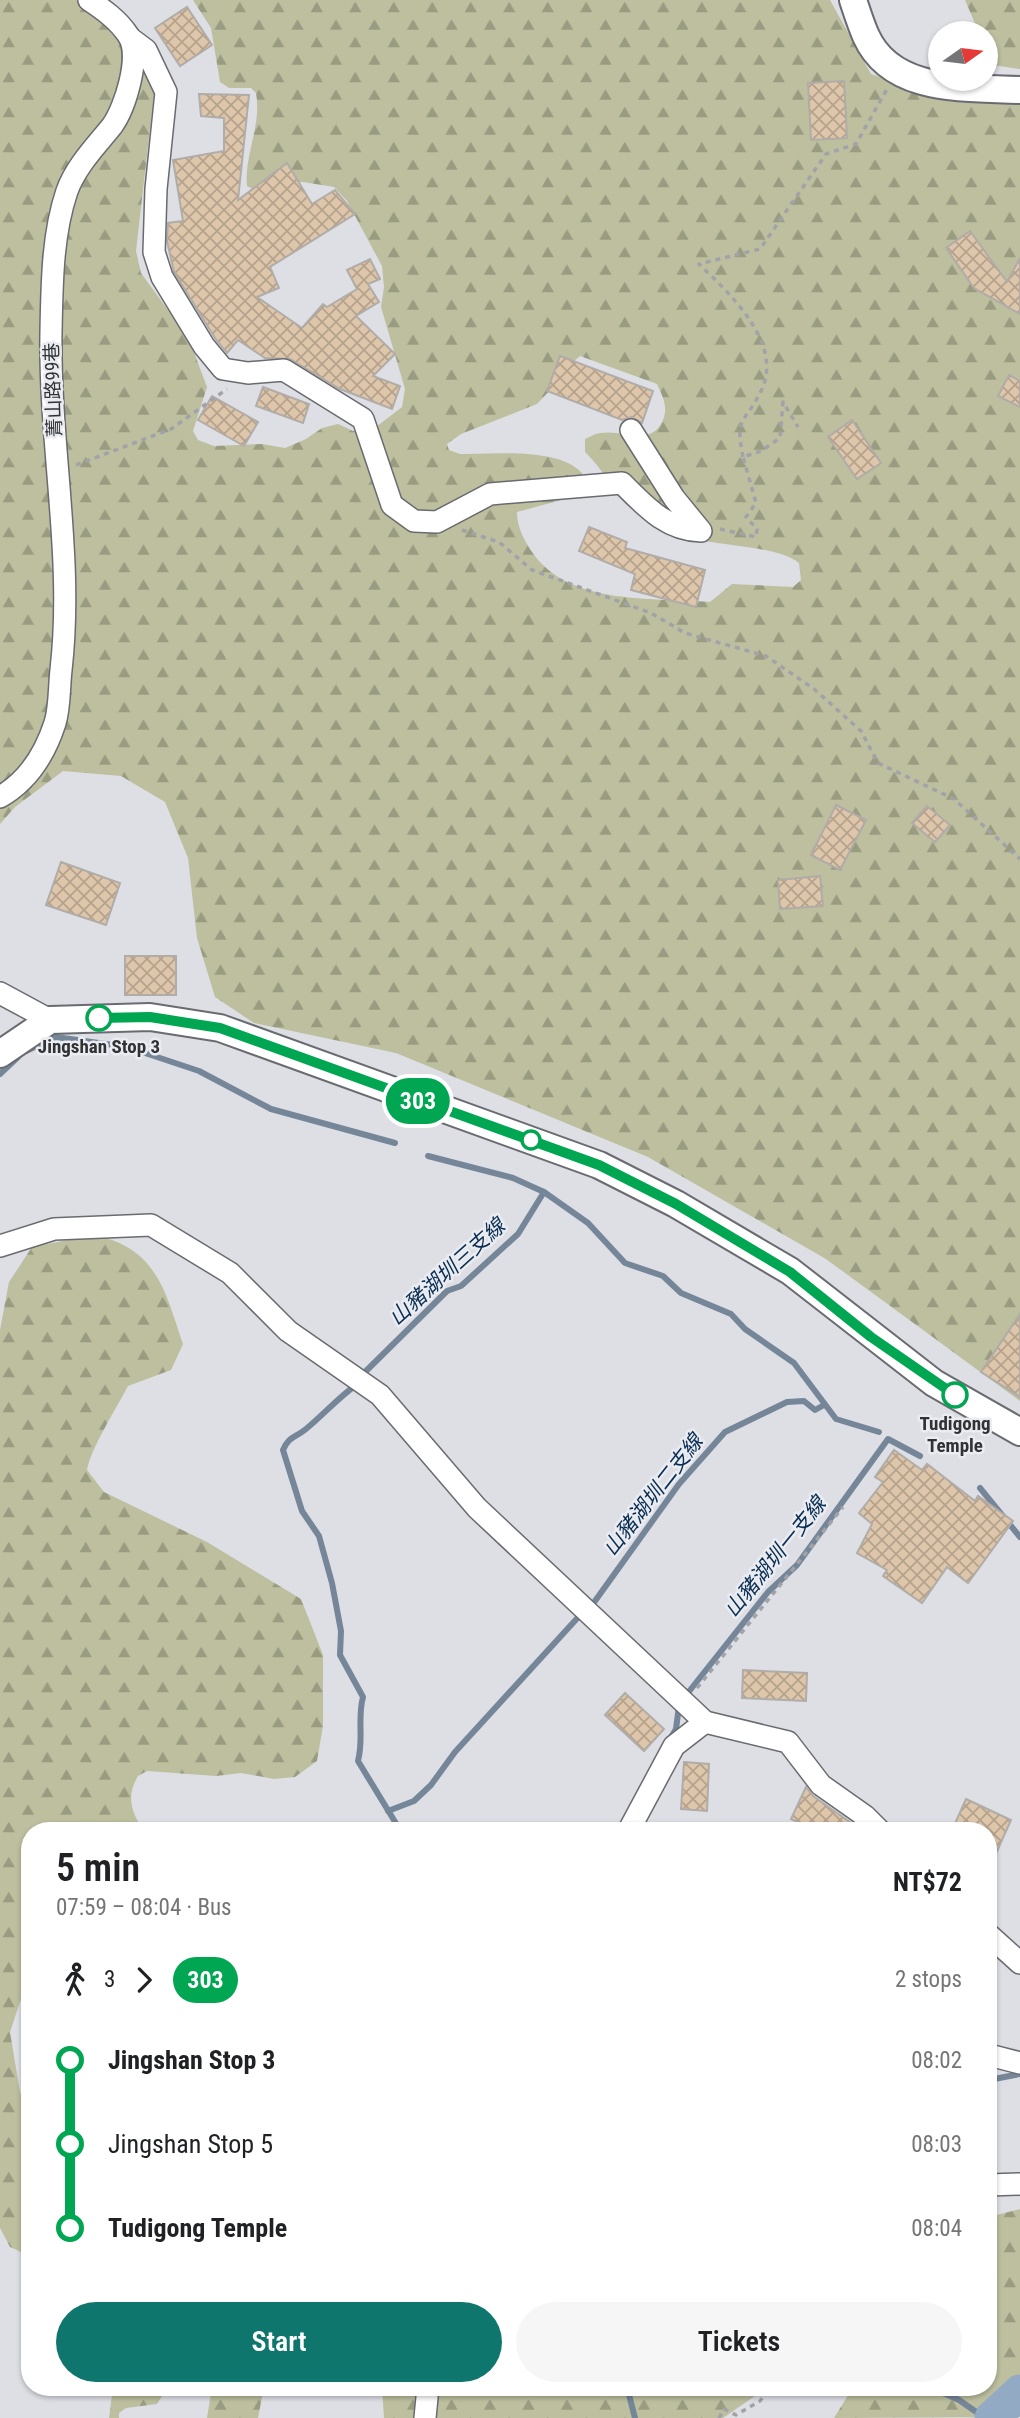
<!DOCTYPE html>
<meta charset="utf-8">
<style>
:root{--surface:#fff;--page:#f6f6f6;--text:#202124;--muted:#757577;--accent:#0f766e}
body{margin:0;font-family:"Roboto Condensed","Noto Sans TC",sans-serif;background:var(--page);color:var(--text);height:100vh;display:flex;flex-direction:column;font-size:26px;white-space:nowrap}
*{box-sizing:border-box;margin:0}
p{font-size:23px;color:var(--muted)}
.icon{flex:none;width:38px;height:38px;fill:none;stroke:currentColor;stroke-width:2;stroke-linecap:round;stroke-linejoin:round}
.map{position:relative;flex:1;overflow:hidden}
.panel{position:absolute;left:21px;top:1822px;width:976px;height:574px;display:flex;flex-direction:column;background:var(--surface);border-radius:28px;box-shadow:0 2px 5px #0004}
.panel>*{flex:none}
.badge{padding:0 14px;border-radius:23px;font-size:24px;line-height:46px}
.needle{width:46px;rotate:76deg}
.controls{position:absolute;left:928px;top:21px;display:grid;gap:14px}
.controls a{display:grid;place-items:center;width:70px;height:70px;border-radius:50%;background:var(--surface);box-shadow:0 2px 5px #0004;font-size:35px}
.map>.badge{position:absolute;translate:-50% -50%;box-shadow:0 0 0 4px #fff}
.legs{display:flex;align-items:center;gap:10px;height:77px;padding:0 35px;font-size:23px}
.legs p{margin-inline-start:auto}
.headline{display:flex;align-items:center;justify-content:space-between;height:119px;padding:0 35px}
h1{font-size:38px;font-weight:600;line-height:52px}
.primary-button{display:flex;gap:14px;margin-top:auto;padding:14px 35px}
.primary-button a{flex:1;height:80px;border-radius:42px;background:var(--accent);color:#fff;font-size:28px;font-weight:600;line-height:80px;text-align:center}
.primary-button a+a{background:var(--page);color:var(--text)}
ul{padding:0 35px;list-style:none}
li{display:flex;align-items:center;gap:24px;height:84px;font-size:26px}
li i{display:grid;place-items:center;width:10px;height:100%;margin:0 9px;background:currentColor}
li i::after{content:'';width:18px;height:18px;margin:-9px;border:5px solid;border-radius:50%;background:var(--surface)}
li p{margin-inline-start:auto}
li:first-child i{background:linear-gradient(#0000 50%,currentColor 0)}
li:last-child i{background:linear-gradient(currentColor 50%,#0000 0)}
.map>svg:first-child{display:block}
.forest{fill:url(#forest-firs);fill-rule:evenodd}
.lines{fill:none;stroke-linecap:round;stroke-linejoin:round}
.stream{stroke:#768699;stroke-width:6}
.river{stroke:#93aac4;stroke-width:35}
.building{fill:url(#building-cross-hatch);stroke:#b0aca7;stroke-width:2}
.minor-casing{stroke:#696b70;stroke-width:24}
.tertiary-casing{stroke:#696b70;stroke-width:30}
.path{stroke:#a1a3a8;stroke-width:3.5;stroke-dasharray:5 5;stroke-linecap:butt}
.minor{stroke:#fff;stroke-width:21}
.tertiary{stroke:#fff;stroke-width:26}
.line-1-casing{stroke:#fff;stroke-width:16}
.line-1{stroke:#00a651;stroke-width:10}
.stop-1-dot{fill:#fff;stroke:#00a651;stroke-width:3.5}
.labels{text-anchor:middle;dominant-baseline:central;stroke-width:5;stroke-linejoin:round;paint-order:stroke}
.street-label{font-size:19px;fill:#313234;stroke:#eaecf2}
.stop-label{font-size:19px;font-weight:bold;fill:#313234;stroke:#eaecf2}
.water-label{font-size:21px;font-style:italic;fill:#092e51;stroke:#eaecf2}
</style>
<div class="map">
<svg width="1020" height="2418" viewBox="0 0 1020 2418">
<defs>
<pattern id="forest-firs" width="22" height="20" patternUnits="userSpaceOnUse" patternTransform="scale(1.75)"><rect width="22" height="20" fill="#bdbf9f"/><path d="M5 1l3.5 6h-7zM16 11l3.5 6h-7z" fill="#9a9c82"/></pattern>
<pattern id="building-cross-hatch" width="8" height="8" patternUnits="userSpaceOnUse" patternTransform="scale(1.75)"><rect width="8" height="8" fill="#dec6ab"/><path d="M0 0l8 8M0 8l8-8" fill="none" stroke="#b5a18c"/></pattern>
</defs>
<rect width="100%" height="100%" fill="#dddfe5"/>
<g class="forest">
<path d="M0,0H104L155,85L136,251L141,273L189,339L207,387L193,431L198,440L214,446L262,444L285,448L306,439L322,428L338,424L353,431L376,427L402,407L405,389L381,307L384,287L382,266L347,201L334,187L303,182L278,183L257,191L247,186C244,155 262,125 256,93L251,88H229L220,82L211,28L193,0H830L871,74L907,86L1020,99V1401L826,1259L648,1157L396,1053L254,1023L215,997L197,938L188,858L165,802L121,776L63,771L15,807L0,824ZM580,356L657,384C663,397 669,408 662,422C650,447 622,429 601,433C596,433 590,437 585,439V452C602,468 613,491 630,505C641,515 658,525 671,531C705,548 774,543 799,563L801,580L793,587L732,584L710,602C651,597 569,606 532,552C524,540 517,527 517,512L580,495L582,473C559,447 493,454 460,454L449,450L447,444L461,434L537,404L558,382L562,371Z"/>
<path d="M965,0H1020V69L992,65L985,49V33H979Z"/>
<path d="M73,1239C85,1239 101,1236 112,1240C160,1257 168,1301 183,1344L171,1370L128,1386C116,1409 91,1448 87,1470L104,1492L207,1542L301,1599L323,1655V1726L317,1761L295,1777L274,1779L241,1773L216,1776L147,1771L138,1776C126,1796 131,1811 143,1830H30V1985L21,1999L10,2032L20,2092L30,2122V2256L10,2247L0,2228V1330L9,1282L32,1247Z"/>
<path d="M1020,2209V2417L834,2418L850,2392L849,2387H989V2217Z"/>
<path d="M113,2387H168L157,2404L126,2408L119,2413V2418H109Z"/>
<path d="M212,2387H264L258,2418H207Z"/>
<path d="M382,2387H768L723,2418H384Z"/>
</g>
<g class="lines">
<g class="stream">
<path d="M26,1051L56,1037L127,1047L199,1071L271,1109L395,1143"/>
<path d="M0,1074L18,1057"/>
<path d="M428,1156L513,1178L544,1192L588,1223L625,1263L663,1276L681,1293L731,1314L745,1329L794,1363L836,1419L879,1432"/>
<path d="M365,1372L447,1291L461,1286L518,1234L544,1192"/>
<path d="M356,1385C338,1398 323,1415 306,1429C295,1438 289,1436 283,1450L302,1511L319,1536L332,1583L341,1631L340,1655L363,1697C357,1719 364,1739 358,1761L400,1830"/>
<path d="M980,1488L1020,1537"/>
<path d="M595,1601L679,1484L725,1432L787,1402L804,1401L815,1410L824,1405"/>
<path d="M687,1694L768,1592L797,1565L888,1439L920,1456"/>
<path d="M670,1739L676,1729L679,1706"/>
<path d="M388,1811L414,1801L431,1785L455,1752L582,1613"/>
<path d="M989,2080L1020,2074"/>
<path d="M627,2387L635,2418"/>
<path d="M930,2387L959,2400L985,2418"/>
</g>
<path class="river" d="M992,2418L1020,2392"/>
</g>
<g class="building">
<path d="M187,7L212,45L180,66L155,28Z"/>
<path d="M844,81L847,138L811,140L808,83Z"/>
<path d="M199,94L249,95L238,200L287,163L312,204L335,190L355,214L270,267L279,288L257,297L302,328L323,304L327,307L357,289L347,270L370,259L380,279L368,284L379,302L356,316L395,354L373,376L400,386L392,409L340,389L290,359L265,358L238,340L227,353L215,338L174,272L167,241L168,223L183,221L173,160L224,151V118L201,116Z"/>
<path d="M970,231L1007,282L1020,258V314L974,288L946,248Z"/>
<path d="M560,356L653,391L642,423L631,417L622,420L547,391Z"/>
<path d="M1009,375L1020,381V407L998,396Z"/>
<path d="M263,387L309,404L303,423L256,406Z"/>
<path d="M212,396L258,422L244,446L198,420Z"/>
<path d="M852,420L881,463L857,479L828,437Z"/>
<path d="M589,527L627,542L625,548L705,570L696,607L631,590L635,574L579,551Z"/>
<path d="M836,805L866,820L840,870L811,855Z"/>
<path d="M927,806L950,825L935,842L912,823Z"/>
<path d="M61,862L120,883L106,925L46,905Z"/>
<path d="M820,876L823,906L780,909L778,880Z"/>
<rect x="125" y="956" width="51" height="39"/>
<path d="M1020,1314V1397L981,1372Z"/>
<path d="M894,1450L922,1470L927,1464L975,1501L978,1496L1013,1521L968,1583L947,1567L922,1603L883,1576L887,1570L857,1553L872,1524L859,1513L883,1482L875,1477Z"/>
<path d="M743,1670L807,1673L806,1701L742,1698Z"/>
<path d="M625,1693L664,1729L644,1751L605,1715Z"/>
<path d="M684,1762L709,1764L707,1811L681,1809Z"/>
<path d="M806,1787L813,1796L861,1830H814L791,1819Z"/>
<path d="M966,1799L1011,1820L989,1869V1830H952Z"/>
</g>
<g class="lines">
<defs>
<g id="minor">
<path d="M130,38L146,50L166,92L156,189L154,252L162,277L204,346L223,369L248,373L284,370L363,419L392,505L414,521L437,522L490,494L622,483C645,506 666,530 701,531L674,498L631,430"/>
<path d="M0,797C28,781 45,754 55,723C60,707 59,687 61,670C74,558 49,445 51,332C52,285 52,235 67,191C76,166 96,146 112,126C125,108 142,55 128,35C118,20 104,10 89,0"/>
<path d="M0,993L50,1020"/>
<path d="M0,1246L54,1229L151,1225L230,1273L288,1331L380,1395L477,1508L705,1722L788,1742L821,1785L865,1816L879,1830"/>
<path d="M629,1830L674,1746L705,1722"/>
<path d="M989,1935L1020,1963"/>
<path d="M989,2055L1020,2063"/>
<path d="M989,2185L1020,2184"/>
<path d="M425,2418L428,2387"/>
</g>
<g id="tertiary">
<path d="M853,0C857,12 861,25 866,36C892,94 967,87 1020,90"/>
<path d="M0,1054L50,1020L150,1017L220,1028L599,1165L676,1204L790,1271L934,1383L1020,1432"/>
</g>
</defs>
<use href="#minor" class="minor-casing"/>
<use href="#tertiary" class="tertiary-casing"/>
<g class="path">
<path d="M743,457C735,416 743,426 760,393C786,345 730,294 699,264L760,249L826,154L856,144L887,89"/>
<path d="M76,465L171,429L227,389"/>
<path d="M720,529L756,537L757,529L746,517L756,503L743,457L761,451L780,438L783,402L798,427"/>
<path d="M462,530L499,542L532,570L651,613L685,633L766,656L814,689L861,731L878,763L954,799L1020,859"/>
<path d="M697,1688L843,1507"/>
<path d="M719,2418L724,2409L736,2415L760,2401L771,2387"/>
</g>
<use href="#minor" class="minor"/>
<use href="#tertiary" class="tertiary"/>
</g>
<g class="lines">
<defs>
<path id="line-1" d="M99,1018L150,1017L220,1028L599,1165L676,1204L790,1272L871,1337L955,1395"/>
</defs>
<use href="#line-1" class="line-1-casing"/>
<use href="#line-1" class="line-1"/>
</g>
<g class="stop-1-dot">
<circle cx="99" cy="1018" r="12"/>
<circle cx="531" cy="1140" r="9"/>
<circle cx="955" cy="1395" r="12"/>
</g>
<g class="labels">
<g class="street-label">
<text transform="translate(53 390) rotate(-92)">菁山路99巷</text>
</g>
<g class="stop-label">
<text x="99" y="1046">Jingshan Stop 3</text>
<text x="955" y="1423">Tudigong<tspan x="955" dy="22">Temple</tspan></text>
</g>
<g class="water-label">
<text transform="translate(447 1272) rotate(-42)">山豬湖圳三支線</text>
<text transform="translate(653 1495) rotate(-52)">山豬湖圳二支線</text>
<text transform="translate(775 1557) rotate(-51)">山豬湖圳一支線</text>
</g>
</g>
</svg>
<div class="controls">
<a><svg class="needle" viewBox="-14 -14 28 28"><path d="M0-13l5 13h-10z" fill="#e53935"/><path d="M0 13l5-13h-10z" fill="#757577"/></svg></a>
</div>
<b class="badge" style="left:418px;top:1101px;background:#00a651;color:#fff">303</b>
<section class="panel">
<div class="headline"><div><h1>5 min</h1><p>07:59 – 08:04 · Bus</p></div><b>NT$72</b></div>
<div class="legs"><svg class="icon" aria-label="walk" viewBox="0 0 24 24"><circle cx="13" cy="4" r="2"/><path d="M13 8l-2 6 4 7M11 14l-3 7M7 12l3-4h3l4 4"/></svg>3<svg class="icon" aria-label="forward" viewBox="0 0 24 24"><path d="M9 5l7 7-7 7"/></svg><b class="badge" style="background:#00a651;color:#fff">303</b><p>2 stops</p></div>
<ul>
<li><i style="color:#00a651"></i><b>Jingshan Stop 3</b><p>08:02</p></li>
<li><i style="color:#00a651"></i><span>Jingshan Stop 5</span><p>08:03</p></li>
<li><i style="color:#00a651"></i><b>Tudigong Temple</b><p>08:04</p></li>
</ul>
<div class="primary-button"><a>Start</a><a>Tickets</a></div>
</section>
</div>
